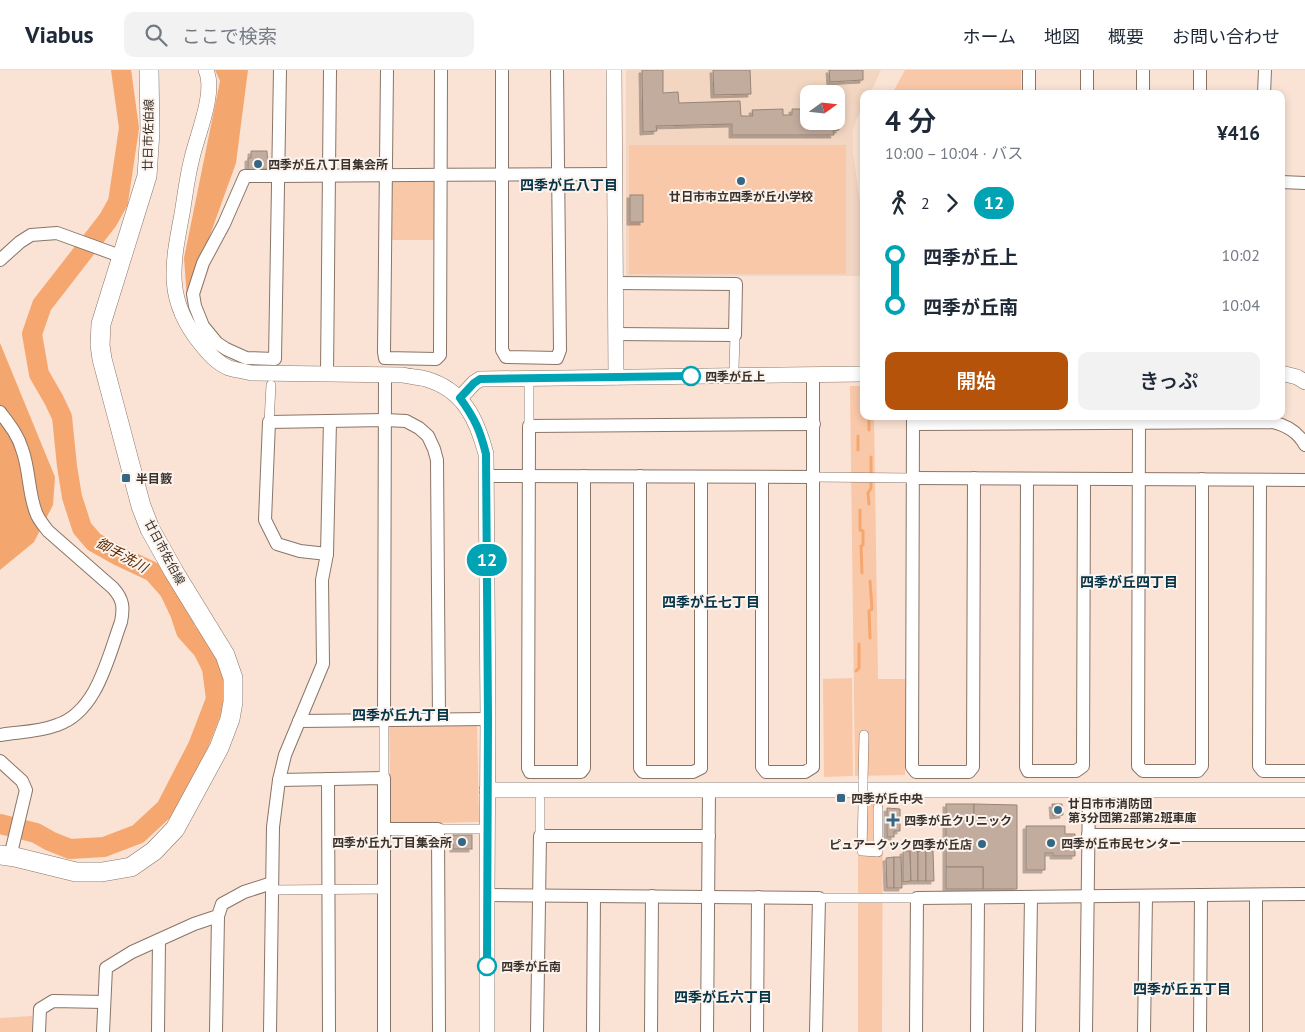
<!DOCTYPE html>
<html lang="ja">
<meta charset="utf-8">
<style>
:root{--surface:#fff;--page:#f2f2f3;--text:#1f2937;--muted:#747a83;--line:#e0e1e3;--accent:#b45309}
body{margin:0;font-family:"PT Sans","Noto Sans JP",sans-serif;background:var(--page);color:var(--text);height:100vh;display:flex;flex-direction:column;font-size:19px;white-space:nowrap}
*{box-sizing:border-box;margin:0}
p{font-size:16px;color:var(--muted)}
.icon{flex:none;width:28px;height:28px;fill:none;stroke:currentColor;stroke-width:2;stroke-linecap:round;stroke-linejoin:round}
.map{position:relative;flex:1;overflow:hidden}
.drawer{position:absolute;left:860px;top:20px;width:425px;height:330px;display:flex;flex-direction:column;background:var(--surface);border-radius:10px;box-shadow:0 2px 8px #0003}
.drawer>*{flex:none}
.badge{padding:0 10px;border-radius:16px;font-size:18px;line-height:32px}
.needle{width:32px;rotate:75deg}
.controls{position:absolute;left:800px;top:15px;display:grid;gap:10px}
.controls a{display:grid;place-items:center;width:45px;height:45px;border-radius:10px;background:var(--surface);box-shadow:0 2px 8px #0003;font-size:25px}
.map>.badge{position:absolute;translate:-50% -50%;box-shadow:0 0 0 2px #fff}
.legs{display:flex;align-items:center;gap:8px;height:55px;padding:0 25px;font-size:16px}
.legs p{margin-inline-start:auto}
.overview{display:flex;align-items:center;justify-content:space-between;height:85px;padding:0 25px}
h1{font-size:28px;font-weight:600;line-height:38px}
.cta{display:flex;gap:10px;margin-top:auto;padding:10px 25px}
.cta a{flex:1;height:58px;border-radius:10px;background:var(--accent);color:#fff;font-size:20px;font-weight:600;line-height:58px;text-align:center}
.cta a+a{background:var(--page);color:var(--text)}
ul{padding:0 25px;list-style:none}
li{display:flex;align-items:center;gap:18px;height:50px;font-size:19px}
li i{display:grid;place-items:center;width:8px;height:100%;margin:0 6px;background:currentColor}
li i::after{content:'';width:12px;height:12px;margin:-6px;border:4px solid;border-radius:50%;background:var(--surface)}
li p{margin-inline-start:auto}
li:first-child i{background:linear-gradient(#0000 50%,currentColor 0)}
li:last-child i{background:linear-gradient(currentColor 50%,#0000 0)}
header{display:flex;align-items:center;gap:30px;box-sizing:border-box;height:70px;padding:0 25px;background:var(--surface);border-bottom:1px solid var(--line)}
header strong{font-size:24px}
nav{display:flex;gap:28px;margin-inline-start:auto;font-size:18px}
.search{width:350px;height:45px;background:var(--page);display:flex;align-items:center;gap:12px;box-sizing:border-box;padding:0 18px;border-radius:10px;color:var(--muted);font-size:19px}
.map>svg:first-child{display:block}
.built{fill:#f2d6c2;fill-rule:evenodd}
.green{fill:#f9c8a8}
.forest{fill:#f4a66f}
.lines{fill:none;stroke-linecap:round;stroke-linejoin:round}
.stream{stroke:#f6a770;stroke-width:3}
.river{stroke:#f6a770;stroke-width:20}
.building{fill:#c2ac9e;stroke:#988476;filter:url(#shadow)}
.pedestrian-casing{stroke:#897568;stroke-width:10}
.minor-casing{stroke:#897568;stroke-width:14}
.tertiary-casing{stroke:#897568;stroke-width:16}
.primary-casing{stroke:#897568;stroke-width:20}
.pedestrian{stroke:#fff;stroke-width:9}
.minor{stroke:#fff;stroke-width:12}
.tertiary{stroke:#fff;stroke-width:15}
.primary{stroke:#fff;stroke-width:19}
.pedestrian-bridge-casing{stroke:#897568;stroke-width:10;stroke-linecap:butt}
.pedestrian-bridge{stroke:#fff;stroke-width:9}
.line-1-casing{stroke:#fff;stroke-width:11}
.line-1{stroke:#00a3b4;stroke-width:8}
.poi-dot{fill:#346784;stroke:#fdf3ed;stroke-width:2}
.stop-1-dot{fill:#fff;stroke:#00a3b4;stroke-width:2.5}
.labels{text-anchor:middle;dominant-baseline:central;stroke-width:4;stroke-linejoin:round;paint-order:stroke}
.street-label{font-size:12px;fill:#39312b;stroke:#fdf3ed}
.poi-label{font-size:12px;font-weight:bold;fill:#39312b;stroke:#fdf3ed;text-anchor:start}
.stop-label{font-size:12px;font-weight:bold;fill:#39312b;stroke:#fdf3ed;text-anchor:start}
.neighbourhood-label{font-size:14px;font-weight:bold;fill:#053348;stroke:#fdf3ed}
.water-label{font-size:14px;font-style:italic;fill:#5b2a00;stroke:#fdf3ed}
</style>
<header>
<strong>Viabus</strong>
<div class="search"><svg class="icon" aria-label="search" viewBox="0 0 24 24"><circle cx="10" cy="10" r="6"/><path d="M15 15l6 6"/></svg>ここで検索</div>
<nav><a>ホーム</a><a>地図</a><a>概要</a><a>お問い合わせ</a></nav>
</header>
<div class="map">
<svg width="1305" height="962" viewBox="0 0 1305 962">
<defs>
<filter id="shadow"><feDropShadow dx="-3" dy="3" stdDeviation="0" flood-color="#0004"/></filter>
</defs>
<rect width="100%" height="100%" fill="#fae3d4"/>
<path class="built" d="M626,0H881L870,24H864V36L856,50L853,61V82L861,140L860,206H626ZM809,24H836V51H809Z"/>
<g class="green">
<path d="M905,0H1021V24H892Z"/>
<rect x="629" y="75" width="217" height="129"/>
<rect x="390" y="111" width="44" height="59"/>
<path d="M850,316H864V346H874L878,609H905V705L855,706Z"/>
<path d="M852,608L853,706L824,707L823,609Z"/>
<path d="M477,654L479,752L391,754L389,655Z"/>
<path d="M858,729H883L882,962H858Z"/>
<path d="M32,946V962H0V948Z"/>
</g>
<g class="forest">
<path d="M215,0H248L236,93L187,229L184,188L220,11Z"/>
<path d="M0,273L55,407L53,435L34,472L0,500Z"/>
</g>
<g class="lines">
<g class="stream">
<path d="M869,346V360"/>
<path d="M858,366V380"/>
<path d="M869,434L868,423L871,418V387"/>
<path d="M860,440V460L863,461V475L861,476L862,503"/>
<path d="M870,568L869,541L872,539L870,511"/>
<path d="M856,601L859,598V574"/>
</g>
<path class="river" d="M0,754L36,763L50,771L70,779L104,777L138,764L166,738L198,676L216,629L212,598L203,580L186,561L180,543L169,520L153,502L119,486L94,472L82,458L72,427L67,396L62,347L54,330L39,304L32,264L42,235L108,150L118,132L129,58L121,0"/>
</g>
<g class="building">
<path d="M642,0H663V23L678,22L679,33L740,31L741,46H753L752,40L783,39V45H792V39H809V51H836V45H838L839,60L833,61L834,65H732V54L656,56L657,61L643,62Z"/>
<path d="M713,0H750L751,24L714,25Z"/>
<path d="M829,0H863V10L830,12Z"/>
<path d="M251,81H267L268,99L248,100V88H251Z"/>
<rect x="630" y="125" width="13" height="27"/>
<rect x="946" y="734" width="28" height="17"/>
<path d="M974,734L1017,735V819H983V797H946V751H974Z"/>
<path d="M1052,734H1062L1063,745L1053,746Z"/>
<path d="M887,738L900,739V761H894V767H887Z"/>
<path d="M1026,756H1065V764H1075V786H1053V783H1045V800H1026Z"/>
<rect x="453" y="765" width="19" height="14"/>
<path d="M903,781H910L911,811L903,812Z"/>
<path d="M910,781H918V811H911Z"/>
<rect x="918" y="781" width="8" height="30"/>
<path d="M926,781H933L934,811H926Z"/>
<path d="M894,787V818H887L886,788Z"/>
<path d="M894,787H901L902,818H894Z"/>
<rect x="946" y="797" width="37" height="22"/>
</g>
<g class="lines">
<defs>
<g id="pedestrian">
<path d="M734,298L735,265"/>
<path d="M269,352L271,315"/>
<path d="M529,356V316"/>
<path d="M813,407L913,408"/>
<path d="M384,650V708"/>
<path d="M863,711L864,665"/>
<path d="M863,734L862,781L878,782V738"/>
<path d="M438,759H480"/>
<path d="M540,766V730"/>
<path d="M272,820L384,819"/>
<path d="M819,828H917"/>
</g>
<g id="minor">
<path d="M280,0L275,289L246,288L226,279L217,273L203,256L195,236L193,224L203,193L224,154L245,106H278C390,105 503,104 615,104"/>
<path d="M387,0L384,282L385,288L436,289L440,285L441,0"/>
<path d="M502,0V280L506,287L557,288L560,280L557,0"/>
<path d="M1029,24V0"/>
<path d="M1087,24V0"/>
<path d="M1143,24V0"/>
<path d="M1200,24V0"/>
<path d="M1264,24L1265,0"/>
<path d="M1281,112L1305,113"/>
<path d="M0,190L20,172L31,165L57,163L123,187"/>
<path d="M615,213L736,214L735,265L615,264"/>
<path d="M327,304L330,0"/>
<path d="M0,342C9,354 18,365 22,379C30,400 28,425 37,445C40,451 44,456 48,461L113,518C123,529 124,537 121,552C108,587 97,642 57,655C39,662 19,662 0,665"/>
<path d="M913,346L912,697L916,702H969L973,697L974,408"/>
<path d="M1139,346L1138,696L1143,701H1198L1202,696V409"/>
<path d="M913,354L1272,352C1286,355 1298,362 1305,375"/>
<path d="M486,406L813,407"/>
<path d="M584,406V698L581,702H530L528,698L529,356L814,354"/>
<path d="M640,406V698L643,702H693L701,698V407"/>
<path d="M762,407V697L766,702H805L813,697V305"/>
<path d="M913,408L1305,410"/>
<path d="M1027,409L1026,697L1028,701H1076L1083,696L1084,409"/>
<path d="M1260,410L1259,696L1263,701H1305"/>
<path d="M327,484L300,481L277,474L265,450L269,352L385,350L406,351L419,358L428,366L434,379L437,390L439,649"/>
<path d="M384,650L385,305"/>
<path d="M299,651L488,649"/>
<path d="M0,691L22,711L26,720L10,787"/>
<path d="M328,709L329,962"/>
<path d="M279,710L384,708V962"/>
<path d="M384,759H438L439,962"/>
<path d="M1088,765H1305"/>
<path d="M487,825L819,828L816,962"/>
<path d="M1256,825V962"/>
<path d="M39,962L40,939L53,931L104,932"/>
<path d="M103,962L106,898L132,882L194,854L218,846L222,834L244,822L272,813"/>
<path d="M158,962L159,870"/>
<path d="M216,962L218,846"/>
<path d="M270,962L273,757L279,710L285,685L323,594L322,510L327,484L330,351"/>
<path d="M537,962L540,766H709"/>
<path d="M593,962L594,826"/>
<path d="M651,962L652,826"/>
<path d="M707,962L709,720"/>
<path d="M757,962L758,827"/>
<path d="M916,962L917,828L1305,824"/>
<path d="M977,962L978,828"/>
<path d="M1029,962L1031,827"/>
<path d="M1086,962L1089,720"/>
<path d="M1144,962L1146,826"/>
<path d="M1200,962L1201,825"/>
</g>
<g id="tertiary">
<path d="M206,0C216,23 197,65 192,88C187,107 185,126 182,144C172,196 165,230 201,274C209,284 217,293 229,298C236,300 244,301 251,303L403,305C411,307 419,307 426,309C464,320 477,350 486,384L488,649L487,825V962"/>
<path d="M614,0L616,307"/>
<path d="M1281,303L1297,307L1305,312"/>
<path d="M460,328L474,313L480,309L864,304"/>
<path d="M487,720H1305"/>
</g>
<path id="primary" d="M0,785L15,787L76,802H102L131,797L154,781L175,759L219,678L230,649L233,632V608L225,585L174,502L150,459L141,436L102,289L100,275L101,254L147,106L150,61L149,0"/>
</defs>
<use href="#pedestrian" class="pedestrian-casing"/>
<use href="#minor" class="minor-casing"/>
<use href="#tertiary" class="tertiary-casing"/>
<use href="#primary" class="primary-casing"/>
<use href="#pedestrian" class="pedestrian"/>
<use href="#minor" class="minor"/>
<use href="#tertiary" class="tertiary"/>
<use href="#primary" class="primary"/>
<defs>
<path id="pedestrian-bridge" d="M863,734V711"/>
</defs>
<use href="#pedestrian-bridge" class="pedestrian-bridge-casing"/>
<use href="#pedestrian-bridge" class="pedestrian-bridge"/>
</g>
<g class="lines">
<defs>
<path id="line-1" d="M487,896L488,648L486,384C480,360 475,349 460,328L474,313L480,309L691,306"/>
</defs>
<use href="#line-1" class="line-1-casing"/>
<use href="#line-1" class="line-1"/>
</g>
<g class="poi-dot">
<circle cx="258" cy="94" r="5"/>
<circle cx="741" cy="111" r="5"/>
<rect x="121" y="403" width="10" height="10" rx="2.5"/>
<rect x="836" y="723" width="10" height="10" rx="2.5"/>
<circle cx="1058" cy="740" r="5"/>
<path d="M890.5 742.5h5v5h5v5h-5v5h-5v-5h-5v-5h5z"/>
<circle cx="462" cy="772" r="5"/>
<circle cx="1051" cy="773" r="5"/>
<circle cx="982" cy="774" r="5"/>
</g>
<g class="stop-1-dot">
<circle cx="691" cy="306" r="9"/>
<circle cx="487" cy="896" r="9"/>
</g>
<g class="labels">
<g class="street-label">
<text transform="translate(148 65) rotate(-89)">廿日市佐伯線</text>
<text transform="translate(165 482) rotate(62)">廿日市佐伯線</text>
</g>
<g class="poi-label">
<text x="268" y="94">四季が丘八丁目集会所</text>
<text x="741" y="126" text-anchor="middle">廿日市市立四季が丘小学校</text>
<text x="136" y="408">半目籔</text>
<text x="851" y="728">四季が丘中央</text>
<text x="1068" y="733">廿日市市消防団<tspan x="1068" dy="14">第3分団第2部第2班車庫</tspan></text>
<text x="904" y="750">四季が丘クリニック</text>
<text x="452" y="772" text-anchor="end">四季が丘九丁目集会所</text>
<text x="1061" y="773">四季が丘市民センター</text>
<text x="972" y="774" text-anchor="end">ピュアークック四季が丘店</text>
</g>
<g class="stop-label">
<text x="705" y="306">四季が丘上</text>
<text x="501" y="896">四季が丘南</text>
</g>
<g class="neighbourhood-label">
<text x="569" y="115">四季が丘八丁目</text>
<text x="1129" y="512">四季が丘四丁目</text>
<text x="711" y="532">四季が丘七丁目</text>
<text x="401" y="645">四季が丘九丁目</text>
<text x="1182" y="919">四季が丘五丁目</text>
<text x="723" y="927">四季が丘六丁目</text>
</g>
<g class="water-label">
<text transform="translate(122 485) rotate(29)">御手洗川</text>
</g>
</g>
</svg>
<div class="controls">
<a><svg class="needle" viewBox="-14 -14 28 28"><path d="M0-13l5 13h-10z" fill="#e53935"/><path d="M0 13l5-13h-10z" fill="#747a83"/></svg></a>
</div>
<b class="badge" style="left:487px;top:490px;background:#00a3b4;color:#fff">12</b>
<section class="drawer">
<div class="overview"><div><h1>4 分</h1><p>10:00 – 10:04 · バス</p></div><b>¥416</b></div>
<div class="legs"><svg class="icon" aria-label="walk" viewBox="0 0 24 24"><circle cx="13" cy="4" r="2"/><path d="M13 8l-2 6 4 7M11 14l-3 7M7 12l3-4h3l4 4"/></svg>2<svg class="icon" aria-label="forward" viewBox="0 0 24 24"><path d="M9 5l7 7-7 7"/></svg><b class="badge" style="background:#00a3b4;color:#fff">12</b></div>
<ul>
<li><i style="color:#00a3b4"></i><b>四季が丘上</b><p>10:02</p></li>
<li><i style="color:#00a3b4"></i><b>四季が丘南</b><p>10:04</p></li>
</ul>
<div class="cta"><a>開始</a><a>きっぷ</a></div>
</section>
</div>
